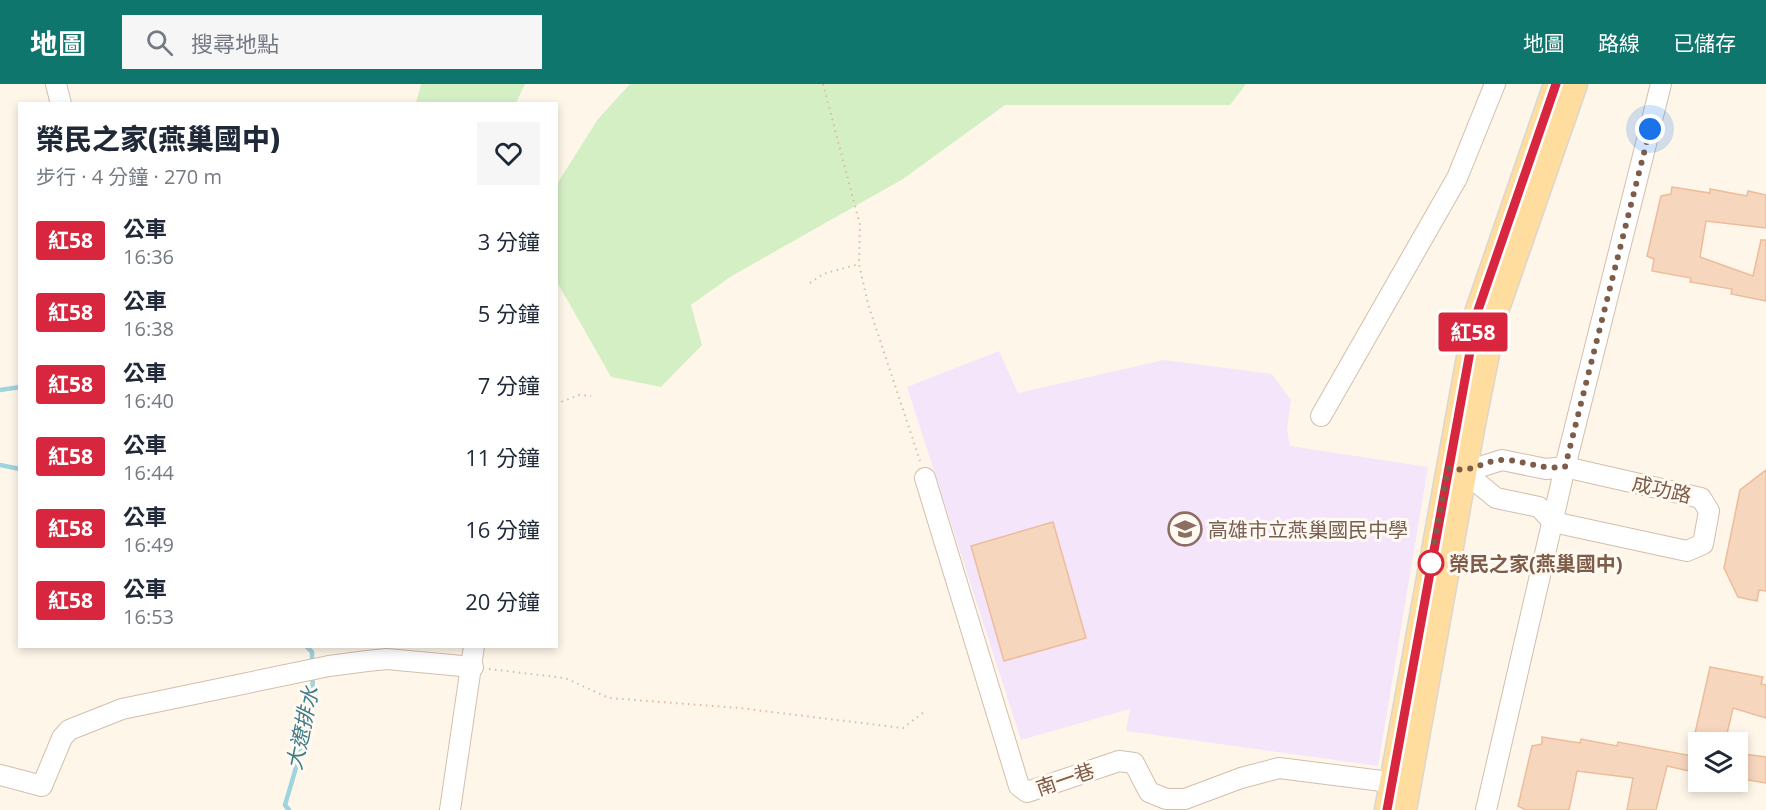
<!DOCTYPE html>
<html lang="zh-TW">
<meta charset="utf-8">
<style>
:root{--surface:#fff;--page:#f6f6f7;--text:#1f2937;--muted:#747a83;--accent:#0f766e}
body{margin:0;font-family:"Open Sans","Noto Sans TC",sans-serif;background:var(--page);color:var(--text);height:100vh;display:flex;flex-direction:column;font-size:22px;white-space:nowrap}
*{box-sizing:border-box;margin:0}
p{font-size:20px;color:var(--muted)}
.icon{flex:none;width:33px;height:33px;fill:none;stroke:currentColor;stroke-width:2;stroke-linecap:round;stroke-linejoin:round}
.map{position:relative;flex:1;overflow:hidden}
.details{position:absolute;left:18px;top:18px;width:540px;height:546px;display:flex;flex-direction:column;background:var(--surface);border-radius:0px;box-shadow:0 3px 9px #0003}
.details>*{flex:none}
.badge{padding:0 12px;border-radius:4px;font-size:21px;line-height:39px}
.fabs{position:absolute;left:1688px;top:648px;display:grid;gap:12px}
.fabs a{display:grid;place-items:center;width:60px;height:60px;border-radius:0px;background:var(--surface);box-shadow:0 3px 9px #0003;font-size:30px}
.you{position:absolute;width:30px;height:30px;margin:-15px;border:4px solid #fff;border-radius:50%;background:#1a73e8;box-shadow:0 0 0 9px #1a73e833}
.map>.badge{position:absolute;translate:-50% -50%;box-shadow:0 0 0 3px #fff}
.round{display:grid;place-items:center;flex:none;width:63px;height:63px;border-radius:0px;background:var(--page)}
.summary{display:flex;align-items:center;justify-content:space-between;height:102px;padding:0 18px}
h1{font-size:28px;font-weight:800;line-height:45px}
ul{padding:0;list-style:none}
li{display:flex;align-items:center;gap:18px;height:72px;padding:0 18px}
li div{flex:1}
li b{display:block;font-size:22px}
li em{font-style:normal}
li .badge{min-width:66px;font-weight:700;text-align:center}
header{display:flex;align-items:center;gap:36px;box-sizing:border-box;height:84px;padding:0 30px;background:var(--accent);color:#fff}
header strong{font-size:28px}
nav{display:flex;gap:33px;margin-inline-start:auto;font-size:21px}
.search{width:420px;height:54px;background:var(--page);display:flex;align-items:center;gap:15px;box-sizing:border-box;padding:0 21px;border-radius:0px;color:var(--muted);font-size:22px}
.map>svg:first-child{display:block}
.education{fill:#f4e5fb}
.green{fill:#d5efc5}
.lines{fill:none;stroke-linecap:round;stroke-linejoin:round}
.stream{stroke:#9fd3de;stroke-width:4.5}
.building{fill:#f7d6be;stroke:#ecbc9c;stroke-width:1.5}
.minor-casing{stroke:#d3beac;stroke-width:22}
.major-casing{stroke:#ddd5d0;stroke-width:27}
.path{stroke:#ddb99f;stroke-width:2;stroke-dasharray:1.5 4.5;stroke-linecap:butt}
.minor{stroke:#fff;stroke-width:20}
.major{stroke:#ffdd9f;stroke-width:24}
.line-casing{stroke:#fff;stroke-width:14}
.line{stroke:#d7263d;stroke-width:9}
.walk{stroke:#7d5c49;stroke-width:6;stroke-dasharray:0 10.8}
.stop-dot{fill:#fff;stroke:#d7263d;stroke-width:3}
.labels{text-anchor:middle;dominant-baseline:central;stroke-width:6;stroke-linejoin:round;paint-order:stroke}
.street-label{font-size:20px;fill:#7d5c49;stroke:#fffaf1}
.education-label{font-size:20px;fill:#785e54;stroke:#fffaf1;text-anchor:start}
.stop-label{font-size:20px;font-weight:bold;fill:#7d5c49;stroke:#fffaf1;text-anchor:start}
.water-label{font-size:21px;font-style:italic;fill:#3c7c8b;stroke:#fffaf1}
</style>
<header>
<strong>地圖</strong>
<div class="search"><svg class="icon" aria-label="search" viewBox="0 0 24 24"><circle cx="10" cy="10" r="6"/><path d="M15 15l6 6"/></svg>搜尋地點</div>
<nav><a>地圖</a><a>路線</a><a>已儲存</a></nav>
</header>
<div class="map">
<svg width="1766" height="726" viewBox="0 0 1766 726">
<rect width="100%" height="100%" fill="#fef7e9"/>
<path class="education" d="M999,267L1018,309L1164,276L1272,290L1291,316L1287,346L1290,362L1428,383L1378,682L1126,647L1130,625L1021,656L907,303Z"/>
<g class="green">
<path d="M421,0H525L516,19H416Z"/>
<path d="M630,0H1246L1230,21H1005L903,95L730,193L691,221L702,261L661,303L611,293L557,198V100L598,35Z"/>
</g>
<g class="lines">
<g class="stream">
<path d="M0,306L20,303"/>
<path d="M0,381L20,385"/>
<path d="M306,562L312,568V581"/>
<path d="M289,726L285,721C297,679 313,634 313,589"/>
</g>
</g>
<g class="building">
<path d="M1672,103L1710,109V105L1747,112L1748,107L1766,111V144L1706,137L1700,173L1753,192L1761,156H1766V217L1731,210L1732,205L1690,198L1691,194L1652,187L1654,175L1647,172L1661,112L1671,110Z"/>
<path d="M1766,386V507L1759,506L1757,517L1738,513L1724,484L1740,406Z"/>
<path d="M1053,438L1086,554L1004,577L971,462Z"/>
<path d="M1710,583L1763,593L1761,600L1766,601V634L1733,624L1725,658H1693Z"/>
<path d="M1542,653L1580,659L1581,655L1617,662L1618,658L1698,673V689L1667,682L1656,726H1627L1633,694L1577,687L1569,726H1526L1518,722L1532,662L1542,660Z"/>
<path d="M1737,669L1766,673V699L1737,694Z"/>
</g>
<g class="lines">
<defs>
<g id="minor">
<path d="M56,0L61,20"/>
<path d="M1321,332L1457,94L1495,0"/>
<path d="M1452,385L1464,388L1496,414L1539,423L1553,438L1687,467L1703,460L1709,427L1701,414L1565,383L1546,385L1502,376L1464,388"/>
<path d="M925,394L1019,702L1027,708L1119,677L1134,679L1149,708L1166,715H1185L1241,694L1279,684L1406,700"/>
<path d="M0,691L42,702L62,654L69,646L122,625L329,582L367,577L387,575L473,583"/>
<path d="M450,726L474,562"/>
<path d="M1486,726L1565,383L1661,0"/>
</g>
<g id="major">
<path d="M1387,726L1477,229L1556,0"/>
<path d="M1404,726L1472,345L1495,230L1575,0"/>
</g>
</defs>
<use href="#minor" class="minor-casing"/>
<use href="#major" class="major-casing"/>
<g class="path">
<path d="M823,0L860,141L859,180L868,220L920,377"/>
<path d="M810,199L823,190L859,180"/>
<path d="M556,320L579,311L591,312"/>
<path d="M489,585L565,594L609,614L739,624L903,644L924,628"/>
</g>
<use href="#minor" class="minor"/>
<use href="#major" class="major"/>
</g>
<g class="lines">
<defs>
<path id="line" d="M1387,726L1477,229L1556,0"/>
</defs>
<use href="#line" class="line-casing"/>
<use href="#line" class="line"/>
<path class="walk" d="M1431,479L1448,384C1475,390 1481,376 1503,376C1525,376 1538,386 1565,383L1650,45"/>
</g>
<defs>
<symbol id="school-ring" viewBox="-11 -11 22 22"><circle r="9.5" fill="#fffaf1" stroke="#8d6e63" stroke-width="1.5"/><path d="M0-5L7-2L0 1L-7-2ZM-4 1L0 2.5L4 1V4Q0 6-4 4Z" fill="#8d6e63"/></symbol>
</defs>
<g fill-rule="evenodd">
<use href="#school-ring" x="1166" y="426" width="38" height="38"/>
</g>
<circle class="stop-dot" cx="1431" cy="479" r="12"/>
<g class="labels">
<g class="street-label">
<text transform="translate(1662 405) rotate(13)">成功路</text>
<text transform="translate(1065 695) rotate(-19)">南一巷</text>
</g>
<g class="education-label">
<text x="1208" y="445">高雄市立燕巢國民中學</text>
</g>
<g class="stop-label">
<text x="1449" y="479">榮民之家(燕巢國中)</text>
</g>
<g class="water-label">
<text transform="translate(302 644) rotate(-78)">大遼排水</text>
</g>
</g>
</svg>
<div class="fabs">
<a><svg class="icon" aria-label="layers" viewBox="0 0 24 24"><path d="M12 4l9 5-9 5-9-5zM3 14l9 5 9-5"/></svg></a>
</div>
<div class="you" style="left:1650px;top:45px"></div>
<b class="badge" style="left:1473px;top:248px;background:#d7263d;color:#fff">紅58</b>
<section class="details">
<div class="summary"><div><h1>榮民之家(燕巢國中)</h1><p>步行 · 4 分鐘 · 270 m</p></div><a class="round"><svg class="icon" aria-label="heart" viewBox="0 0 24 24"><path d="M12 20l-8-8c-3-5 5-10 8-4 3-6 11-1 8 4z"/></svg></a></div>
<ul>
<li><span class="badge" style="background:#d7263d;color:#fff">紅58</span><div><b>公車</b><p>16:36</p></div><em>3 分鐘</em></li>
<li><span class="badge" style="background:#d7263d;color:#fff">紅58</span><div><b>公車</b><p>16:38</p></div><em>5 分鐘</em></li>
<li><span class="badge" style="background:#d7263d;color:#fff">紅58</span><div><b>公車</b><p>16:40</p></div><em>7 分鐘</em></li>
<li><span class="badge" style="background:#d7263d;color:#fff">紅58</span><div><b>公車</b><p>16:44</p></div><em>11 分鐘</em></li>
<li><span class="badge" style="background:#d7263d;color:#fff">紅58</span><div><b>公車</b><p>16:49</p></div><em>16 分鐘</em></li>
<li><span class="badge" style="background:#d7263d;color:#fff">紅58</span><div><b>公車</b><p>16:53</p></div><em>20 分鐘</em></li>
</ul>
</section>
</div>
